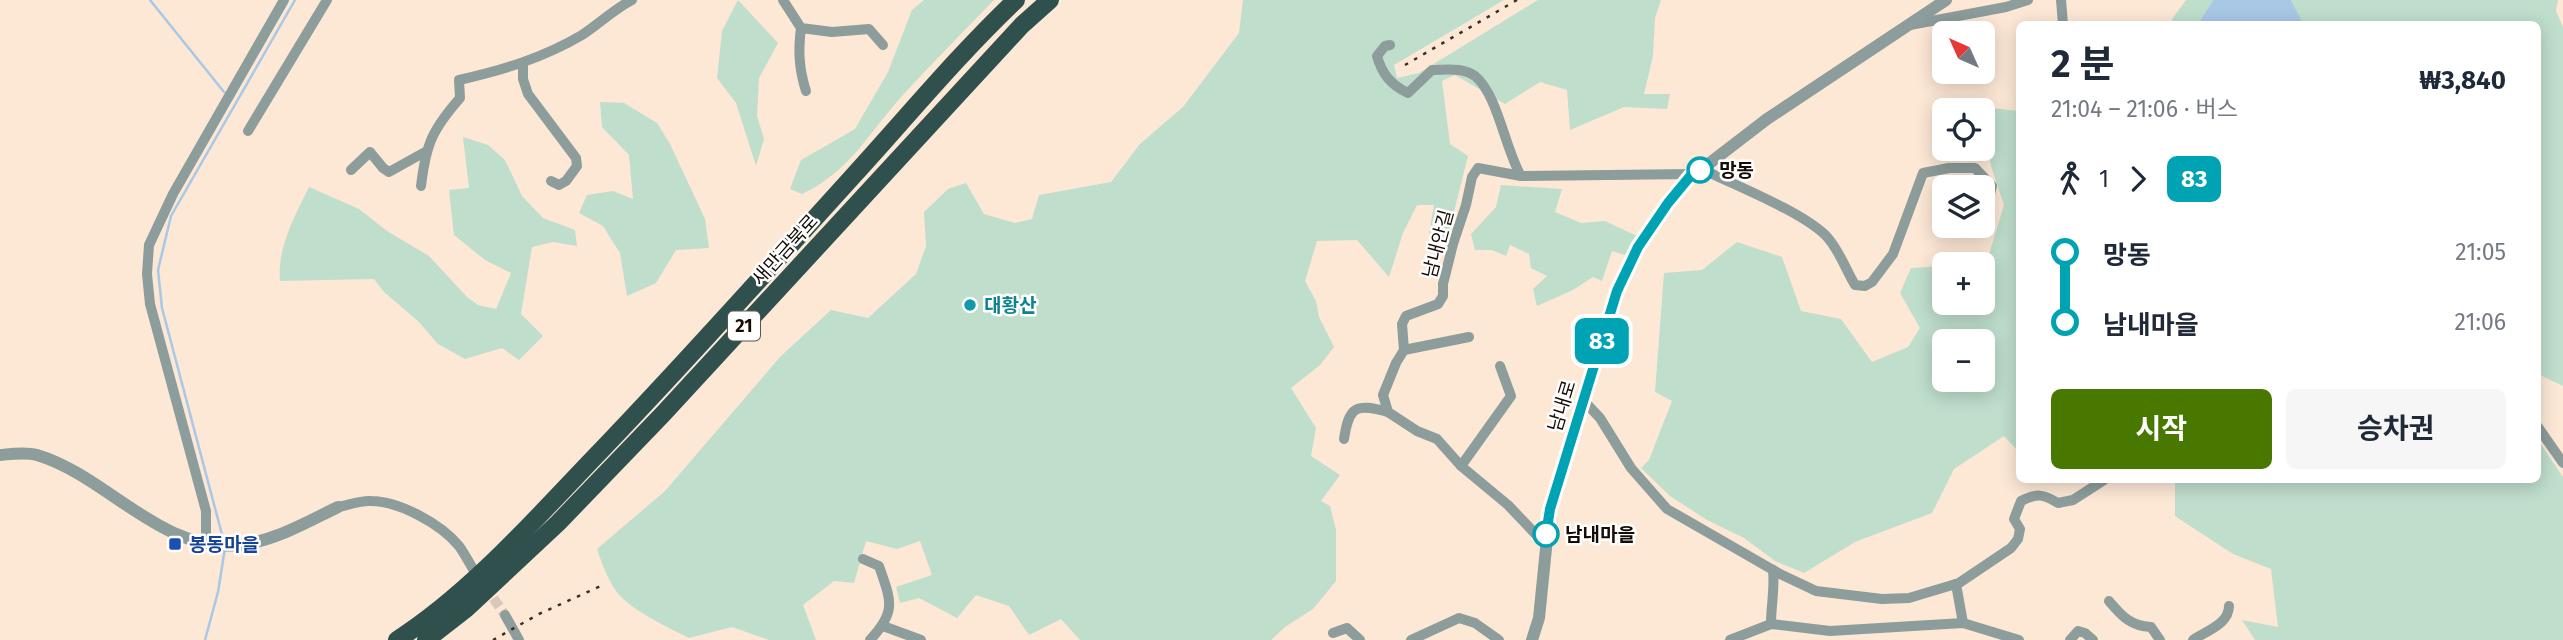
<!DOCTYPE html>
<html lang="ko">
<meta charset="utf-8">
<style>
:root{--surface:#fff;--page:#f6f6f7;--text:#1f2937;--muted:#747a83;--accent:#487800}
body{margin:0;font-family:"Fira Sans","Noto Sans KR",sans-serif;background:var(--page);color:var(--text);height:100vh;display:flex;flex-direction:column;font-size:26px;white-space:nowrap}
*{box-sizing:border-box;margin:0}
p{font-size:23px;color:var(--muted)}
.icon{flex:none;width:38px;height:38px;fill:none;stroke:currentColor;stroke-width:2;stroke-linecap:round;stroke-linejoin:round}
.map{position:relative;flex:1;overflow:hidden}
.drawer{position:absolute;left:2016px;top:21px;width:525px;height:462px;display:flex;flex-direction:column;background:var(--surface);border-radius:10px;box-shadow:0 4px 18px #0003}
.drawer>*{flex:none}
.badge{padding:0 14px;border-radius:10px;font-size:24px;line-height:46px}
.needle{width:46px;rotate:315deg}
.tools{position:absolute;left:1932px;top:21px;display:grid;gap:14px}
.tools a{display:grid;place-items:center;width:63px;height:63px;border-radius:10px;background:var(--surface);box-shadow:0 4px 18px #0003;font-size:35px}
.map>.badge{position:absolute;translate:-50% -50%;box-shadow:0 0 0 4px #fff}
.legs{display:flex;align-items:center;gap:10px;height:77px;padding:0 35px;font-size:23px}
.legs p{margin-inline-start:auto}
.summary{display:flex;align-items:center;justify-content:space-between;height:119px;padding:0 35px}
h1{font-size:38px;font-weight:700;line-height:52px}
.button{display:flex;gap:14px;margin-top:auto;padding:14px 35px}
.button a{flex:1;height:80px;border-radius:10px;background:var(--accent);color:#fff;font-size:28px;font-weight:700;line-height:80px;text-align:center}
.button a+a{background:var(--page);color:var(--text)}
ul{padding:0 35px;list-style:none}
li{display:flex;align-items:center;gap:24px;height:70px;font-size:26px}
li i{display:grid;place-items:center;width:10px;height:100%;margin:0 9px;background:currentColor}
li i::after{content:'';width:18px;height:18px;margin:-9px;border:5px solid;border-radius:50%;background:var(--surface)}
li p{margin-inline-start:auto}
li:first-child i{background:linear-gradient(#0000 50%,currentColor 0)}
li:last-child i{background:linear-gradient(currentColor 50%,#0000 0)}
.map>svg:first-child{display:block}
.green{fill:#bfdecc;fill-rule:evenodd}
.water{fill:#a8c8e6}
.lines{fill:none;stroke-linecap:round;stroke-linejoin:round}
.stream{stroke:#a8c8e6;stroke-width:2.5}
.minor-tunnel{stroke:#dac7b7;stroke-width:10;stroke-dasharray:10 5;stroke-linecap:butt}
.minor{stroke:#8d9d9b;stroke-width:10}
.tertiary{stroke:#8d9d9b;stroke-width:12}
.trunk{stroke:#30504e;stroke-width:18}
.rail{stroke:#3a2f27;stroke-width:2.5;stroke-dasharray:3.5 7;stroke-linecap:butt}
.line-1-casing{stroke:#fff;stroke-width:16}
.line-1{stroke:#00a3b4;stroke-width:10}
.stop-1-dot{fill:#fff;stroke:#00a3b4;stroke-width:3.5}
.culture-dot{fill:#0f9aa8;stroke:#fff;stroke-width:2.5}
.transit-dot{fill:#1a4fb4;stroke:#fff;stroke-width:2.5}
.labels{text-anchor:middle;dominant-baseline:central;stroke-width:5;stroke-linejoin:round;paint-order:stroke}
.shield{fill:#fff;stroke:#5a5550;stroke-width:2}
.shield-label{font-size:18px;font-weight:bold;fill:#140c05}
.stop-label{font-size:19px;font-weight:bold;fill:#140c05;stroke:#fff;text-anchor:start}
.street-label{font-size:19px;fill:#140c05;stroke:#fff}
.culture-label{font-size:19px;font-weight:bold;fill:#0d838f;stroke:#fff;text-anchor:start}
.transit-label{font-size:19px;font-weight:bold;fill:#164399;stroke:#fff;text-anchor:start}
</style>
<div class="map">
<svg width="2563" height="640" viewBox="0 0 2563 640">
<rect width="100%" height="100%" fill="#fde8d6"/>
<g class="green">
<path d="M738,0L778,43L759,78L757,116L764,139L756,166L736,103L717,78L722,31Z"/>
<path d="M924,0H994C963,32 931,64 901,97C870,132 847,174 802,194L790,189L801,160L855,129L888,72L912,10Z"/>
<path d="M1243,0H1504L1394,65L1397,78L1419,73L1538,0H1661L1655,18L1653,56L1644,94H1670L1667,109L1624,107L1570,130L1567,90L1540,82L1505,104L1455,75L1442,81L1450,144L1468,156L1447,240L1429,233L1434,205H1417L1403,233L1389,277L1357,240L1317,241L1305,281L1316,301L1319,317L1334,347L1320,365L1291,388L1316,428L1311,456L1340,475L1321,501L1330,506L1336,530V581L1313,609L1285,627L1271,640H1080L1061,619L1029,635L1009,606L976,595L957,618L919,598L900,603L896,587L932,575L920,541L897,549L866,541L854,583L834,581L803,605L816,640H769L732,627L689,638C667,627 641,615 622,598C610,586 602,564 597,549L665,491L780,357L831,310L868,318L916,274L926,246L924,212L948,189L966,183L984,214L1015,223L1032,219L1039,195L1111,182L1140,144L1183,107L1239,33Z"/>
<path d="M2186,0H2213L2198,24H2173L2172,19Z"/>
<path d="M2291,0H2558L2556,11L2563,27V386L2538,374V24H2301L2302,21Z"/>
<path d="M600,102L624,103L657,123L670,144L705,219L709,248L676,250L656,283L627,296L620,253L603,226L579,213L587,195L613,191L633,199L629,155L602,127Z"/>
<path d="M1991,108L2019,111V452L2004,436L1954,469L1932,513L1855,542L1804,573L1775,561L1744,538L1707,520L1670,496L1641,468L1649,460L1672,401L1655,392L1664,273L1702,270L1737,242L1782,257L1801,311L1841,319L1872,362L1908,347L1920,328L1900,293L1911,268L1944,266V303H1983V274L2004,205L1991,166L1987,138ZM1944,341H1983V380H1944Z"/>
<path d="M463,137L488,145L505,160L522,196L543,218L575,230L577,246L553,242L532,247L521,314L543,336L519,360L502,348L465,359L438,344L418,321L384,292L374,279L280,281C277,247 295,216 309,187L359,209L387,231L429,256L467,297L478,305L496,309L511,273L485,260L454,235L449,190L469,188Z"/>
<path d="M1501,185L1562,189L1555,212L1581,223L1605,221L1637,236L1628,256L1612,251L1602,281L1593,277L1573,290L1537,306L1533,289L1547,276L1531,268L1529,254L1510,245L1506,256L1492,250H1475L1471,234L1496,207Z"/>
<path d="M2538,440L2563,477V640H2255L2242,620L2278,627L2271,569L2233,554L2175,516V480H2538Z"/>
</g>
<path class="water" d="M2213,0H2291L2302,21L2301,24H2198Z"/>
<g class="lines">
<g class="stream">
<path d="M150,0L224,92"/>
<path d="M224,542L162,308L158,270L171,216L295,0"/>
<path d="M205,640L218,592L225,548"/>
</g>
<path class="minor-tunnel" d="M485,586L505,615"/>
<g class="minor">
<path d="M783,0L801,28L832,32L869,29L883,45"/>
<path d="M2061,0L2063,24"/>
<path d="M1910,25L2006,7L2028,0"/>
<path d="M801,28C798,51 799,69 806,91"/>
<path d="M1390,45L1385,46L1377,56C1382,74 1391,85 1408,93L1432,70C1446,70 1463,67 1475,76C1498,95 1505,149 1521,176"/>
<path d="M523,64V79L528,94L576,158L577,166L566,181L559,185L551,181"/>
<path d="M248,131L327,0"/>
<path d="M1702,169C1734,185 1806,213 1828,238C1840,252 1846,270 1855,285L1865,286L1872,282L1893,254L1923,173L1949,168H1975L1992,186L1989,198"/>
<path d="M351,170L370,152L383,168L389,172L425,152"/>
<path d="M421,186C426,144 432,130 460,98L459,80C503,70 543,58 582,35C599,24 614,9 632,0"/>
<path d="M1404,350L1469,337"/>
<path d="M1584,401L1600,418L1631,468L1667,509L1780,574L1816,591L1882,599L1909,598L1959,583L2011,548L2018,539L2020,529L2014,519L2021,501C2037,493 2043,494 2058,503L2073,500L2104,480"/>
<path d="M2538,427L2563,463"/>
<path d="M1344,439C1349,406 1356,403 1388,412"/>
<path d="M1461,466L1511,396L1500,366"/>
<path d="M338,507C349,505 361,500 371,501C399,501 441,524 459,546C464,553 469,562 473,569"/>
<path d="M206,542V511L150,304L147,274L149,245L173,194L284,0"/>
<path d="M1545,544L1508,505L1461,466L1437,439L1417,431L1388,412L1383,395L1396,363L1404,350L1402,324L1406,316L1438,304L1443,296V284L1453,244L1466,205L1472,177L1478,168L1521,176L1692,174"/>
<path d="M863,559L879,566C891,601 897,611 870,640"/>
<path d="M1956,584L1963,623"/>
<path d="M2109,601C2122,616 2130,626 2151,627L2160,640"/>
<path d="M505,615L519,640"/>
<path d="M1771,624C1771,605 1775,589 1773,570"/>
<path d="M883,626L921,640"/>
<path d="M1333,633L1347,628L1360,640"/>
<path d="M1411,640L1459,618L1475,623L1499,640"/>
<path d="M1730,640L1771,624L1830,631L1963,623L2019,640"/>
<path d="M2070,640L2078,631L2085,633L2093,640"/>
<path d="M2193,640C2206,631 2229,624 2229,606"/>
</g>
<g class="tertiary">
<path d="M0,455C11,454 26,452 37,455C107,476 161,553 239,545C275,541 307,522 338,507"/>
<path d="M1532,640L1539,618L1550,509L1617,291L1638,247L1668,203L1692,174L1702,169L1767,119L1946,0"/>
</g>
<g class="trunk">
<path d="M397,640C467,595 530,525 588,464C679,370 766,272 854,175C907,117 958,55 1016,0"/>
<path d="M426,640L466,609L558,523L663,414L1022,25L1050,0"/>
</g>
<g class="rail">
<path d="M1405,65L1517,0"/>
<path d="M493,640L539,614L603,585"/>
</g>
</g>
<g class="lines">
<defs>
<path id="line-1" d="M1546,534L1550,509L1617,291L1638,247L1668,203L1692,174L1700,170"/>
</defs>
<use href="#line-1" class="line-1-casing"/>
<use href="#line-1" class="line-1"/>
</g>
<g class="stop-1-dot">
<circle cx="1700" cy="170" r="12"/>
<circle cx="1546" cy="534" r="12"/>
</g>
<circle class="culture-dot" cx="970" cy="305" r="7"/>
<rect class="transit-dot" x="168" y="537" width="14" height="14" rx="3.5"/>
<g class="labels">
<rect class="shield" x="728" y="311.5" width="32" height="29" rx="5"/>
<g class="shield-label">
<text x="744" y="326">21</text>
</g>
<g class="stop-label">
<text x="1719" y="170">망동</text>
<text x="1565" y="534">남내마을</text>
</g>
<g class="street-label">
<text transform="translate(1438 244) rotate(-75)">남내안길</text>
<text transform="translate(785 250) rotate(-48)">새만금북로</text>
<text transform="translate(1562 406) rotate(-73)">남내로</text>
</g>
<g class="culture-label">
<text x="984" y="305">대황산</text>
</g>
<g class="transit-label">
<text x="189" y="544">봉동마을</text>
</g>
</g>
</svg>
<div class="tools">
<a><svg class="needle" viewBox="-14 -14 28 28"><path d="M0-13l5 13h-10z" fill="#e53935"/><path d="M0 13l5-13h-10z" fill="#747a83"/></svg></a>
<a><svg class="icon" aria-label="locate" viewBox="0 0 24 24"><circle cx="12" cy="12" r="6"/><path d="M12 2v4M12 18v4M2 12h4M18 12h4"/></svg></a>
<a><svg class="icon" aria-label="layers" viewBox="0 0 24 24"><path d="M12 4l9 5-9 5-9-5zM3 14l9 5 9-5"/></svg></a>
<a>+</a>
<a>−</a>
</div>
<b class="badge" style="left:1602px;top:341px;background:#00a3b4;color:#fff">83</b>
<section class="drawer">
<div class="summary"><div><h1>2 분</h1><p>21:04 – 21:06 · 버스</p></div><b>₩3,840</b></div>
<div class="legs"><svg class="icon" aria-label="walk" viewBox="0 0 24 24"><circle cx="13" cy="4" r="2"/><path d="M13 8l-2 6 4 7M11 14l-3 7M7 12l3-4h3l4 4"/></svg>1<svg class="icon" aria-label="forward" viewBox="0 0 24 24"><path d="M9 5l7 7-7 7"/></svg><b class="badge" style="background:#00a3b4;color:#fff">83</b></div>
<ul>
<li><i style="color:#00a3b4"></i><b>망동</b><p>21:05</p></li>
<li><i style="color:#00a3b4"></i><b>남내마을</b><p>21:06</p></li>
</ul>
<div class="button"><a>시작</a><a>승차권</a></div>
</section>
</div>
